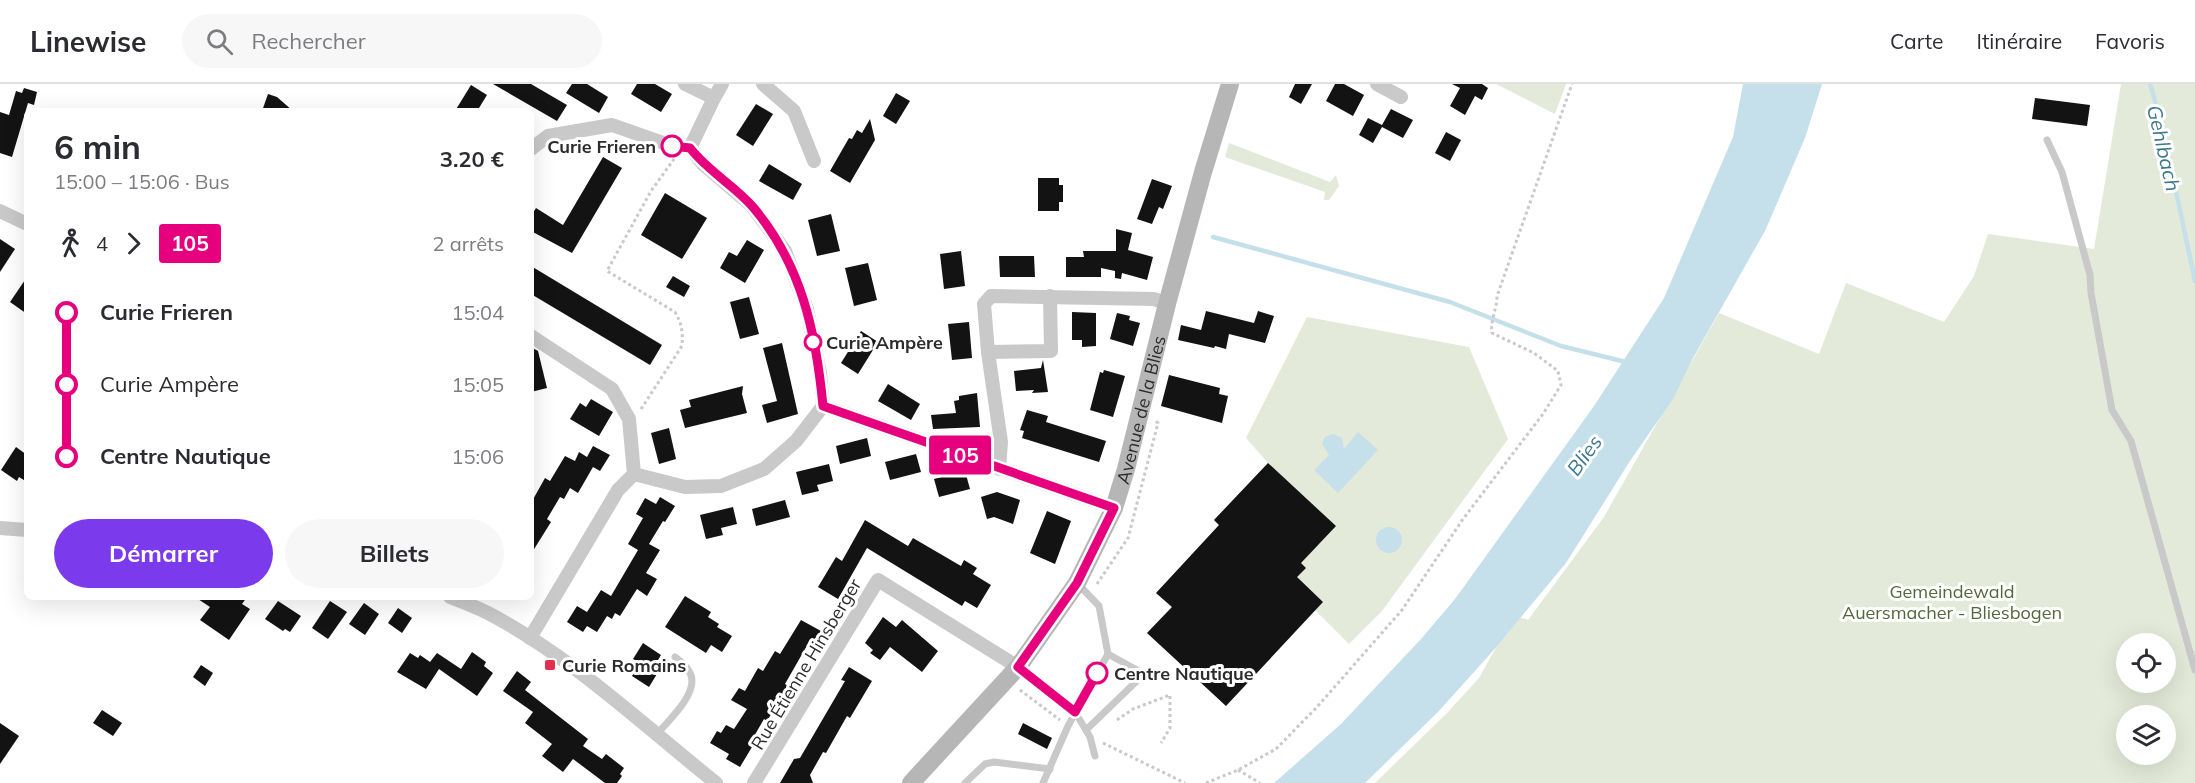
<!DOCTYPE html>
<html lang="fr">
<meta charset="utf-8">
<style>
:root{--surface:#fff;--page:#f7f7f7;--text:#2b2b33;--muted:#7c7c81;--line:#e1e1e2;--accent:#7c3aed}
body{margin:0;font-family:Mulish,sans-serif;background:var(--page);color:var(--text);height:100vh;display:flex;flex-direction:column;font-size:22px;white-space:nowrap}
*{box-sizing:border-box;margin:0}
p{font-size:20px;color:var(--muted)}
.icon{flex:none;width:33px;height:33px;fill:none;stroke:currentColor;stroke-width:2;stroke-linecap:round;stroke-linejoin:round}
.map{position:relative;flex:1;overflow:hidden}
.panel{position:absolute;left:24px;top:24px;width:510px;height:492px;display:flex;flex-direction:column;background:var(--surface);border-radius:9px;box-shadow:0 6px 24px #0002}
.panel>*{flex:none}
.badge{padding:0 12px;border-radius:4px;font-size:21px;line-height:39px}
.buttons{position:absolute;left:2116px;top:549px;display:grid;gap:12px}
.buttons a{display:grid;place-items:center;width:60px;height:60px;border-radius:50%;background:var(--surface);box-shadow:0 6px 24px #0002;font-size:30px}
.map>.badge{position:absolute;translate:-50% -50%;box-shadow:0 0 0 3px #fff}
.legs{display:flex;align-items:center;gap:9px;height:66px;padding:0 30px;font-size:20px}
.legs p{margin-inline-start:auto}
.headline{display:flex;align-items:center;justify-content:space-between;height:102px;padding:0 30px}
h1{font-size:33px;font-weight:700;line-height:45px}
.cta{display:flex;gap:12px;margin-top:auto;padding:12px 30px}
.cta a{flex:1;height:69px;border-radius:36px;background:var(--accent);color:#fff;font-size:24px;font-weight:700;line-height:69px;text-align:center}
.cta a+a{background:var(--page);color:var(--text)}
ul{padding:0 30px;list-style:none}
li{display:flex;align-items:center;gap:21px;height:72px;font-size:22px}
li i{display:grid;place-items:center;width:9px;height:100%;margin:0 8px;background:currentColor}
li i::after{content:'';width:15px;height:15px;margin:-8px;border:4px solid;border-radius:50%;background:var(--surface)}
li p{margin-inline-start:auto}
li:first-child i{background:linear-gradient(#0000 50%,currentColor 0)}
li:last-child i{background:linear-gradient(currentColor 50%,#0000 0)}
header{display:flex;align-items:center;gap:36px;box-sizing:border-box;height:84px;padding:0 30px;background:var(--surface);border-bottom:2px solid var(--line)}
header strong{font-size:28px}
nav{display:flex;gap:33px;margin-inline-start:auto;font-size:21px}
.search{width:420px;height:54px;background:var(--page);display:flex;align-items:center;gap:15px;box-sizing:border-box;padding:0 21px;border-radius:33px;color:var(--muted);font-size:22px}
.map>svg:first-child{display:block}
.green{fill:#e4ead9;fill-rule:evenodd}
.water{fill:#c5e0ea}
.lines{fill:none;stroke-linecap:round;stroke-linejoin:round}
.stream{stroke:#c5e0ea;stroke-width:4.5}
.building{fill:#131313}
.path{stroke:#c9c9c9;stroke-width:3;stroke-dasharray:3 3;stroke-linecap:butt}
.lane{stroke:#c9c9c9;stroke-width:7}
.street{stroke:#c9c9c9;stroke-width:14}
.secondary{stroke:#b6b6b6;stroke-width:18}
.line-1-casing{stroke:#fff;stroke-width:14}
.line-1{stroke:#e6007e;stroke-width:9}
.stop-1-dot{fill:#fff;stroke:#e6007e;stroke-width:3}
.poi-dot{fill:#e32e50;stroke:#fff;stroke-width:2}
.labels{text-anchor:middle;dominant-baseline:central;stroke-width:6;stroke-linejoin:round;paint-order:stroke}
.stop-label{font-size:18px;font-weight:bold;fill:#2c2c2c;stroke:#fff;text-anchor:start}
.street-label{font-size:18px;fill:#2c2c2c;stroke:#fff}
.park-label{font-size:18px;fill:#54673a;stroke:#fff}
.poi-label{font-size:18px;font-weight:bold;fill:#2c2c2c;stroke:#fff;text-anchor:start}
.water-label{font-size:20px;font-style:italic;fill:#3b778d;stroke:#fff}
</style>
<header>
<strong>Linewise</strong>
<div class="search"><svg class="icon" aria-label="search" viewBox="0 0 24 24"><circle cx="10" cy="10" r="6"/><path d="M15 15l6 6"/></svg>Rechercher</div>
<nav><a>Carte</a><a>Itinéraire</a><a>Favoris</a></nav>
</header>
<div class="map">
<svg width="2195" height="699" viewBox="0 0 2195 699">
<rect width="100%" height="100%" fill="#fff"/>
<g class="green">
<path d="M1496,0H1566L1555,30Z"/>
<path d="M2121,0H2195V699H1375L1447,629L1479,594L1514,531L1528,536L1604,433L1719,229L1819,270L1846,199L1944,238L1974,192L1988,150L2094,165ZM2127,560H2166V598H2127ZM2127,632H2166V670H2127Z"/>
<path d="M1229,59L1330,98L1336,91L1339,102L1329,116H1324L1325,108L1225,73Z"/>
<path d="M1307,233L1469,263L1508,355L1382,527L1349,560L1315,526L1226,622L1147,549L1171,523L1156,509L1219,441L1214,436L1268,379L1246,354Z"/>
</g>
<g class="water">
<path d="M1743,0H1822L1805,54L1765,147L1693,274L1673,315L1630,377L1566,479L1492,568L1438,628L1365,699H1274L1341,640L1421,555L1455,515L1594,322L1664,214L1733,53Z"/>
<path d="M1358,348L1378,366L1338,409L1314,386L1329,371L1322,360L1325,353L1333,350L1342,354L1344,365Z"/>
<circle cx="1389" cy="456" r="13"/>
</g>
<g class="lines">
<g class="stream">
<path d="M2150,0L2162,41L2195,197"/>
<path d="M1213,153L1450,218L1561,262L1626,278"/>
</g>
</g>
<g class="building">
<path d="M493,0H531L567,21L557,37Z"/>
<path d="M572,0H587L608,13L599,29L566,9Z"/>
<path d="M637,0H655L672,10L661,28L631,10Z"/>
<path d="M1295,0H1312L1301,20L1289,13Z"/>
<path d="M1335,0H1344L1364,11L1353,32L1326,17Z"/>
<path d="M1452,0H1482L1488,4L1482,16L1475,12L1465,31L1450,22L1460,4Z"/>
<path d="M471,1L487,11L479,24L477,27H455Z"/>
<path d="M24,4L37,8L34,21L28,19L12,73L0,69V28L9,31L16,7L22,9Z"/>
<path d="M896,9L910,17L896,40L883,32Z"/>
<path d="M268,10L277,13L293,27H262Z"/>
<path d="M2035,14L2090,21L2087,42L2032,35Z"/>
<path d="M756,20L773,30L753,62L736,51Z"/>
<path d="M1391,25L1413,36L1403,54L1382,43L1373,59L1359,51L1368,34L1382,41Z"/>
<path d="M870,35L875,56L850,99L830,87L849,54L852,55L857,46L862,49Z"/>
<path d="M1446,48L1461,56L1450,77L1435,69Z"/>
<path d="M603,73L622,84L572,169L531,147V132L536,124L563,141Z"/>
<path d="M769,80L802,100L793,116L759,97Z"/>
<path d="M1038,94H1059V101H1063V118H1059V127H1038Z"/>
<path d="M1152,95L1172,102L1163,125L1159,123L1152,140L1137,135Z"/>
<path d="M665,109L707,134L682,175L641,151Z"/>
<path d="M831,130L840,167L817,172L808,136Z"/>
<path d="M1116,145L1132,149L1128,166L1153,173L1147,196L1122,189L1121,195L1115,194V187L1101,184V193H1066V173H1084L1083,167H1116Z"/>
<path d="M0,155L15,165L0,188Z"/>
<path d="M747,156L764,166L745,199L720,184L729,168L737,172Z"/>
<path d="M961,167L965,202L944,205L940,170Z"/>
<path d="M999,172H1034L1035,193H1000Z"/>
<path d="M868,179L877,216L854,222L845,184Z"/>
<path d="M531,182L662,261L650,281L531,210Z"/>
<path d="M673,192L690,202L684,213L666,203Z"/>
<path d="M27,193V230L10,218Z"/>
<path d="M749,213L759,250L740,255L730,218Z"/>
<path d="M1206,227L1254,239L1258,227L1274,232L1265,259L1229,250L1226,265L1215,262L1214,264L1178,256L1181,241L1201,246Z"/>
<path d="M1072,228L1096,229V262L1082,263V256H1072Z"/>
<path d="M1117,229L1130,232L1129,236L1140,239L1133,262L1110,255Z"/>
<path d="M969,238L972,274L952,276L948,240Z"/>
<path d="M861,247L878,258L858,290L841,279Z"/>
<path d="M782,259L798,330L767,339L762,321L777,317L763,264Z"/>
<path d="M531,263L538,267L547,304L531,308Z"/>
<path d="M1043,276L1048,308L1032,309L1034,306L1016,307L1014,287L1041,284Z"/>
<path d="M1104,286L1125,292L1113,333L1090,326L1100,288L1103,289Z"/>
<path d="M1169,291L1220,304L1219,310L1228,312L1222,339L1161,322Z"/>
<path d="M888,300L920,320L911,336L878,317Z"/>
<path d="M743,302L742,310L747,329L685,344L680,326L691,323L689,316Z"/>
<path d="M977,309L980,343L933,345L931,331L956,329L954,317L959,316V312Z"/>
<path d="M591,315L613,328L599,352L570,335L580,319L586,323Z"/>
<path d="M1027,326L1048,332L1046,338L1106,357L1099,378L1022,354L1024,347L1020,346Z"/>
<path d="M669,344L676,375L659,380L651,349Z"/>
<path d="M867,354L871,372L840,380L836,362Z"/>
<path d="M593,362L610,371L600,387L593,383L578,409L570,404L564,415L560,413L547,435L551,438L531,470V419L545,394L550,397L565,372L575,377L579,368L587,373Z"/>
<path d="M16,363L27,371V398L19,393L17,397L1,386Z"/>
<path d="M916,370L921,388L890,396L885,378Z"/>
<path d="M1268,379L1336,442L1301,479L1306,484L1297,493L1323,518L1226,622L1147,549L1172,523L1156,509L1219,441L1214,436Z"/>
<path d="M829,380L833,397L817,401L819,407L802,411L796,388Z"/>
<path d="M965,387L970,405L939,413L934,395Z"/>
<path d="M997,408L1020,416L1013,440L994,433L987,435L981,413Z"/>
<path d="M660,413L675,422L665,438L663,437L649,460L660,466L646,489L657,495L647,512L637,505L620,532L615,529L612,535L607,532L597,548L587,542L583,548L567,538L577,522L587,528L601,506L611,512L638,466L628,460L643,434L636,430L645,414L656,420Z"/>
<path d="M785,416L790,433L756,442L752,425Z"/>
<path d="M733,423L737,440L721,444L723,451L706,455L700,431Z"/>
<path d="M1047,427L1071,437L1055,480L1030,469Z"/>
<path d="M865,436L908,462L913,454L961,482L964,476L977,484L973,490L991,501L977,524L965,517L962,522L867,464L838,515L818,503L836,473L842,477Z"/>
<path d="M685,512L711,528L708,533L719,540L717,543L732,552L722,568L711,561L706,569L665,543Z"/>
<path d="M195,513H247L242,520L250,525L229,556L200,536L210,523Z"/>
<path d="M278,517L301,532L290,548L285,545L283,547L265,535Z"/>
<path d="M330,517L347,528L328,555L312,544Z"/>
<path d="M364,519L379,530L365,551L349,540Z"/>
<path d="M398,524L412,534L402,549L388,539Z"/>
<path d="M883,533L896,543L902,536L938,567L922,588L890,563L880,576L870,569L873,566L865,559Z"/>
<path d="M801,536L821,547L814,559L810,557L805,565L785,600L788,602L767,637L764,635L749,661L752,663L740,683L726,675L729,670L710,659L717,647L721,649L726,641L734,645L747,625L731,616L739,604L745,607L758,584L763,587L775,567L780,570Z"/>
<path d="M643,559L661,571L655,581L660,585L649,603L632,592L640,579L633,575Z"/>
<path d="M472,568L486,578L484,582L493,589L477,612L439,585L426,605L397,588L410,569L418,574L420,571L430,578L437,569L461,585Z"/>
<path d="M201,581L213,589L205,602L193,593Z"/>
<path d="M849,583L872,597L850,634L847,632L826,669L823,668L810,691L813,699H780L794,675L800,674L845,597L841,596Z"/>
<path d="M517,587L531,598L525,606L588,655L583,662L602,675L606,670L624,684L620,690L622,692L617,699H605L573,675L563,688L542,672L552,660L525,639L533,628L503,607Z"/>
<path d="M102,626L122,639L113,652L93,639Z"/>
<path d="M0,639L19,652L0,680Z"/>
<path d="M1023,639L1052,654L1047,665L1018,650Z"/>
</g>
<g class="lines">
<g class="path">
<path d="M641,325L682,262C683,248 682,240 675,228L607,187L651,107L674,75"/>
<path d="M1097,500L1128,454L1158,339L1154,336"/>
<path d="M1020,606L1060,636"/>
<path d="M1117,636L1133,625L1170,611V644L1161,659"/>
<path d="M1103,659L1185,699"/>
<path d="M1238,686L1260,699"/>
<path d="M1206,699L1238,686L1276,665L1317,623L1402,526L1463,435L1543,330L1561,301L1558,287L1534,269L1492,249C1490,237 1497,225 1497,212L1572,0"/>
</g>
<g class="lane">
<path d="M2047,56L2062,88L2090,191L2091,209L2112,326L2131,357L2195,586"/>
<path d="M1020,584L1075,628L1090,653L1095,672"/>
<path d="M1086,646L1144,590L1108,570"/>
<path d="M656,651C668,637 702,607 689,587C686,581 680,577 675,573"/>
<path d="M965,699L985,680L994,678L1050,685"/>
<path d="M1043,699L1068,642L1108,570L1099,522L1079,501"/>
</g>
<g class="street">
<path d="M685,0L714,14"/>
<path d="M763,0L794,27L814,77"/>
<path d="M1377,0L1401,13"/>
<path d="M690,64L714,14L722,0"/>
<path d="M531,65L548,52L612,41L672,62L690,64L703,80L752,122L785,167L807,225L820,289L823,322"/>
<path d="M0,127L27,140"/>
<path d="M988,268L1051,267L1050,212"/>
<path d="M999,385L1001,358L988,268L984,220L991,212L1154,215L1167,220"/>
<path d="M634,390L685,403L721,402L764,385L796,357L823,322L1114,424"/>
<path d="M0,444L27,446"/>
<path d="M450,513C463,518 476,523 488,529C572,573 642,640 716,699"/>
<path d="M530,554L618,406L634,390L629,335L612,305L531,252"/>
<path d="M754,699L878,496L1018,583"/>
</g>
<path class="secondary" id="s1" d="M911,699L1018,583L1077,499L1114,424L1126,385L1167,220L1203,88L1230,0"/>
</g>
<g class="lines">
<defs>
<path id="line-1" d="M672,62L690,64C709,88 735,102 753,123C802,181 816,249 823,322L1114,424L1077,499L1018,583L1075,628L1097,589"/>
</defs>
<use href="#line-1" class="line-1-casing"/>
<use href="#line-1" class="line-1"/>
</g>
<g class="stop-1-dot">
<circle cx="672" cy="62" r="10"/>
<circle cx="813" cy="258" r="8"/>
<circle cx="1097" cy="589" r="10"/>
</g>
<rect class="poi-dot" x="544" y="575" width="12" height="12" rx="3"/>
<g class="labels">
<g class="stop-label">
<text x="656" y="62" text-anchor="end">Curie Frieren</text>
<text x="826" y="258">Curie Ampère</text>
<text x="1114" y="589">Centre Nautique</text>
</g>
<g class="street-label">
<text stroke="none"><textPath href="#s1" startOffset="446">Avenue de la Blies</textPath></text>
<text transform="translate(806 580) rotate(-59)">Rue Étienne Hinsberger</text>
</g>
<g class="park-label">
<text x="1952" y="507">Gemeindewald<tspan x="1952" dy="21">Auersmacher - Bliesbogen</tspan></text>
</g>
<g class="poi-label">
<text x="562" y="581">Curie Romains</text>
</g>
<g class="water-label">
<text transform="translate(2164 64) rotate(77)">Gehlbach</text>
<text transform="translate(1584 371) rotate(-54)">Blies</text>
</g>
</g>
</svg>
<div class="buttons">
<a><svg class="icon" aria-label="locate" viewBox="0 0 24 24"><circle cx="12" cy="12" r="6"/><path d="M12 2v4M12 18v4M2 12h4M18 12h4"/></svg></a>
<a><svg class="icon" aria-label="layers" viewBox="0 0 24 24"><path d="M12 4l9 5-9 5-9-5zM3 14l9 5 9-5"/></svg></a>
</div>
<b class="badge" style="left:960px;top:371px;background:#e6007e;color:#fff">105</b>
<section class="panel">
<div class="headline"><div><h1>6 min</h1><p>15:00 – 15:06 · Bus</p></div><b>3.20 €</b></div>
<div class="legs"><svg class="icon" aria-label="walk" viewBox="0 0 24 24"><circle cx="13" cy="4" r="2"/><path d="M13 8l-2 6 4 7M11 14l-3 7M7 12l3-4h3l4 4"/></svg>4<svg class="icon" aria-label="forward" viewBox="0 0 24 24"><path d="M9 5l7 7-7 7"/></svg><b class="badge" style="background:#e6007e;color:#fff">105</b><p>2 arrêts</p></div>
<ul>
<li><i style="color:#e6007e"></i><b>Curie Frieren</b><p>15:04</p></li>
<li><i style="color:#e6007e"></i><span>Curie Ampère</span><p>15:05</p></li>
<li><i style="color:#e6007e"></i><b>Centre Nautique</b><p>15:06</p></li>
</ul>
<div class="cta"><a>Démarrer</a><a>Billets</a></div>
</section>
</div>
